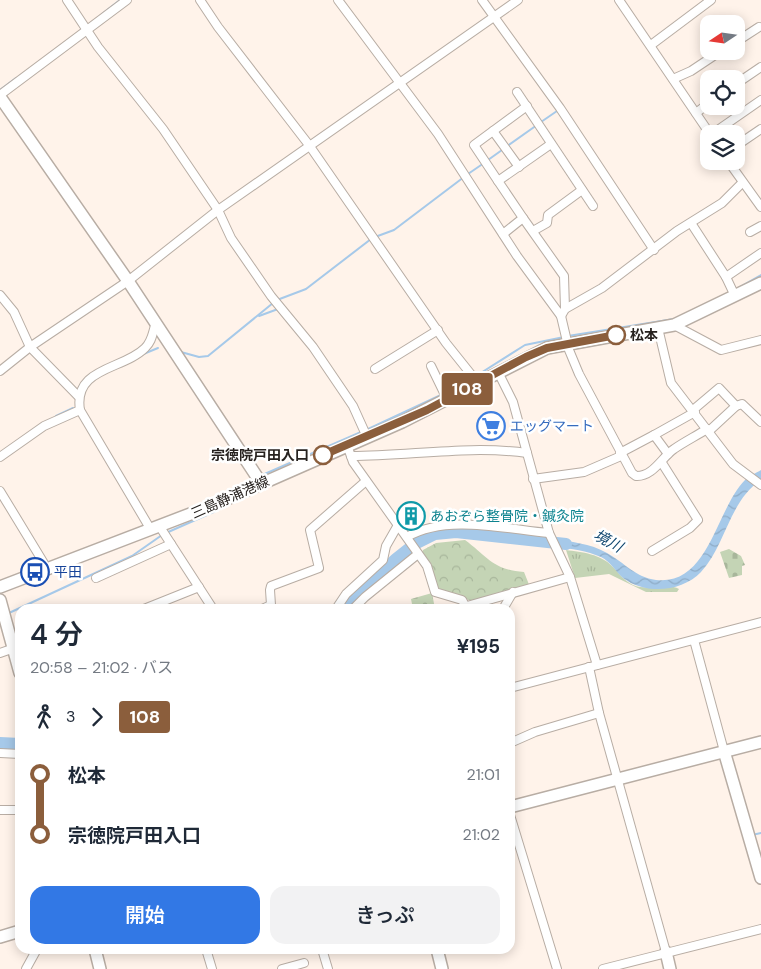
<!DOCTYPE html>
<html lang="ja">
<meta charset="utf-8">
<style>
:root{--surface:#fff;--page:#f2f2f3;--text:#1f2937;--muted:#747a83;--accent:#3278e5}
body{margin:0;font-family:"DM Sans","Noto Sans JP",sans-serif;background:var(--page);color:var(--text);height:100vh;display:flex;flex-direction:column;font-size:19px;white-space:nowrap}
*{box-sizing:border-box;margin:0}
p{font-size:16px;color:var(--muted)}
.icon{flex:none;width:28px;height:28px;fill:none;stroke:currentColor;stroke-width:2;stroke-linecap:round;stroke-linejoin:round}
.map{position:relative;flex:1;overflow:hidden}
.side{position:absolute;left:15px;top:604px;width:500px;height:350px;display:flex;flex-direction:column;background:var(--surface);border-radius:15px;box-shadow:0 2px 12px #0003}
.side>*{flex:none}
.badge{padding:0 10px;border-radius:4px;font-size:18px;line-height:32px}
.needle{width:32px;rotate:257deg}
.buttons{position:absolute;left:700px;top:15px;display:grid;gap:10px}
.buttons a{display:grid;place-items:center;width:45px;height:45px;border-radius:10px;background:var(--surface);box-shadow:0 2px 12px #0003;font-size:25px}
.map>.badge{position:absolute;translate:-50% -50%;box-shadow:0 0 0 2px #fff}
.legs{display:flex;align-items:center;gap:8px;height:55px;padding:0 15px;font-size:16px}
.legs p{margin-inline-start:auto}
.head{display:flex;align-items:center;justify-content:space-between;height:85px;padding:0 15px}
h1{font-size:28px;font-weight:600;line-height:38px}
.action{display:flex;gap:10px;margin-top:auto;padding:10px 15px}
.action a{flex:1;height:58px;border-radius:15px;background:var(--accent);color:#fff;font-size:20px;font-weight:600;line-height:58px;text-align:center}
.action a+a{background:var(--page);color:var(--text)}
ul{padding:0 15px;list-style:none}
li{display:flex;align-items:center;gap:18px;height:60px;font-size:19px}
li i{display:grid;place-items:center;width:8px;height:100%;margin:0 6px;background:currentColor}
li i::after{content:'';width:12px;height:12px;margin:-6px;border:4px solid;border-radius:50%;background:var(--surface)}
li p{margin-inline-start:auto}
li:first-child i{background:linear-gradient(#0000 50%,currentColor 0)}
li:last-child i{background:linear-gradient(currentColor 50%,#0000 0)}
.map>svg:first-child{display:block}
.grass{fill:url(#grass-tufts)}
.forest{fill:url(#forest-crowns)}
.cemetery{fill:url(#cemetery-stones)}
.water{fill:url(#water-waves)}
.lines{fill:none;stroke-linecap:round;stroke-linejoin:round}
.stream{stroke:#a6c9e9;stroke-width:2}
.river{stroke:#a6c9e9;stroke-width:12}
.street-casing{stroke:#b8ada4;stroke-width:10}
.secondary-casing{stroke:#b8ada4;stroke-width:14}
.street{stroke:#fff;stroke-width:8}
.secondary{stroke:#fff;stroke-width:11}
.line-1-casing{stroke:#fff;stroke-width:11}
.line-1{stroke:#8b5e3c;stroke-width:8}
.stop-1-dot{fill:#fff;stroke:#8b5e3c;stroke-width:2.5}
.labels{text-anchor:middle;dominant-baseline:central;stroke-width:5;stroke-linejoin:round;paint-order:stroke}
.stop-label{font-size:14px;font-weight:bold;fill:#26211e;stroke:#fff;text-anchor:start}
.shop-label{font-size:14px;fill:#366cbe;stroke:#fff;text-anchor:start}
.street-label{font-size:14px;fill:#26211e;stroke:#fff}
.culture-label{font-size:14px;fill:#0d838f;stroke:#fff;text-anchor:start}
.transit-label{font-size:14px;fill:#164399;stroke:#fff;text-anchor:start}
.water-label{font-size:15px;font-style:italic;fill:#0f466f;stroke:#fff}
</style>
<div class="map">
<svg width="761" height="969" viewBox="0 0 761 969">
<defs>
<pattern id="grass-tufts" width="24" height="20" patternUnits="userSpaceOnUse" patternTransform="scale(1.25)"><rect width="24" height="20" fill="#c4d4b5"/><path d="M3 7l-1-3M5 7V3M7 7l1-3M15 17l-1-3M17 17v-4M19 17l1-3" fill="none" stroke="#a8b69b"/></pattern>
<pattern id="forest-crowns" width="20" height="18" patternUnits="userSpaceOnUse" patternTransform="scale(1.25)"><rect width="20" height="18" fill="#c4d4b5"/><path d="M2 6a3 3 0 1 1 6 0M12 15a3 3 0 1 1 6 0" fill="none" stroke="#a8b69b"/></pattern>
<pattern id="cemetery-stones" width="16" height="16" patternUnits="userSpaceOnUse" patternTransform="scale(1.25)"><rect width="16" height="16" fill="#c4d4b5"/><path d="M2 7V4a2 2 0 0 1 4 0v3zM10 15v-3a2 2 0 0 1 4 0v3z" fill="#a8b69b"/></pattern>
<pattern id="water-waves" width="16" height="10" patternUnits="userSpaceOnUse" patternTransform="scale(1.25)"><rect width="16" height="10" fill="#a6c9e9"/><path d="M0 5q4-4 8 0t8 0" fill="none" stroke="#8facc7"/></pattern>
</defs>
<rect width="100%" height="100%" fill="#fff3ea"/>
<path class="grass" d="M566,550C582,552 601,554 613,567C620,574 623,580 633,585C647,591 669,583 679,589L677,592H646L609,574L575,578Z"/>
<path class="forest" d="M465,540C488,557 493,570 524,572L530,587L473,601L440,592L422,553L423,550L436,543Z"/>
<g class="cemetery">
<path d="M729,549L741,556L745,565L742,566V575L729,578L720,552Z"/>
<path d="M432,593L435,609H413L411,599Z"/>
</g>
<path class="water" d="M761,470V480C729,501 726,545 701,572C682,592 645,595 623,578C615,571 611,562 601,557C587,551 571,548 556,548L552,539C571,542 590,543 607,553C625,563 635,577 656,580C709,586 716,509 745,480C749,476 756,473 761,470Z"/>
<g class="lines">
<g class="stream">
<path d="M102,14L120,0"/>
<path d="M0,90L16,78"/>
<path d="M541,122L557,111"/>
<path d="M506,147L537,125"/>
<path d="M488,160L502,150"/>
<path d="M468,174L484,163"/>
<path d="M375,237L394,230L464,177"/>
<path d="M738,288L761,275"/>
<path d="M277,300L306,289L371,239"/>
<path d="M259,316L278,309"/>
<path d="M568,336L674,319"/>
<path d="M181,352L199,357L208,356L273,303"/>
<path d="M141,355L158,348"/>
<path d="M476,376L525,345L564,337"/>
<path d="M447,392L472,379"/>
<path d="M56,416L73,408"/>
<path d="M366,430L443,394"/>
<path d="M260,476L361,432"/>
<path d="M220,495L254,479"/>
<path d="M166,533L218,510"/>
<path d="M9,613L132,556L162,535"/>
<path d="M752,835L761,833"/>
</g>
<g class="river">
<path d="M345,609L358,593L396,559L415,544L435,534L456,532L566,544"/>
<path d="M0,743L20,744"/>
</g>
<defs>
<g id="street">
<path d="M67,0L98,47L163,129L218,210L231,238L271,296L313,347L353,406L367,437"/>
<path d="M200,0L218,27L309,145L446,343L478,383"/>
<path d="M338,0L438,134L517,256L561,316L569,350L579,374L632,473L636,476C653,477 662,457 674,449C684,442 696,436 707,429"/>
<path d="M482,0L560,108L654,250"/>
<path d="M619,0L710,134"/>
<path d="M736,42L759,27"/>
<path d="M651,45L711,0"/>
<path d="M673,79L691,71L721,51"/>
<path d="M736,84L761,67"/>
<path d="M517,92L593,206"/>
<path d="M0,95L127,0"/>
<path d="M696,113L709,103"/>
<path d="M493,131L519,167"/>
<path d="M712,134L761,100"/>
<path d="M736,146L761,129"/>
<path d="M728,161L761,207"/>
<path d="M498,181L474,145L527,106"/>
<path d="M523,218L564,276L565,309"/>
<path d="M691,223L726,277L735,296"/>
<path d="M533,231L547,223L548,215L582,190"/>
<path d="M750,232L761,226"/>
<path d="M503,234L523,218L498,181L551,144"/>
<path d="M726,277L761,253"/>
<path d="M0,295L14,312L30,347L78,396"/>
<path d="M561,316L565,309L602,288L677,231L722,203L742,183"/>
<path d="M674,325L721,350L761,340"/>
<path d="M658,328L671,383L733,464L761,485"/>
<path d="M431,366L447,399"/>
<path d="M375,369L438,330"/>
<path d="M0,371L30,347L128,281L218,210L518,0"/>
<path d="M498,372L513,402L549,533L570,577L597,665"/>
<path d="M693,410L719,388L736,406"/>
<path d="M709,431L736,406L742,404L761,422"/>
<path d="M654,435L695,412"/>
<path d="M347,445L353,462L427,566L435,592L462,600L467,609"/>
<path d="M620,453L654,435L668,454"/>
<path d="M351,456C410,456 469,445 527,453"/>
<path d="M0,457L44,426L80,410"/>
<path d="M533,479L584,472L621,456"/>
<path d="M0,491L48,570"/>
<path d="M160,527L213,609"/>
<path d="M151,530L80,410C73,367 123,370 145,348C153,340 152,333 156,323"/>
<path d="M407,537C446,514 505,529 549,533"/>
<path d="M652,551L690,528L698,520L662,463"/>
<path d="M96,578L171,544"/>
<path d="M467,606L570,577"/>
<path d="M144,609L199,587"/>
<path d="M262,609L271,605L270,590L271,586L319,568L310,530L366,481"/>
<path d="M336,609L346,594L383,560L386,546L398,525"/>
<path d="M353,609L365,597L418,554"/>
<path d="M503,609L513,592"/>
<path d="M694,640L724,751"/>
<path d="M0,653L20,646"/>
<path d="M589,667L599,713L666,952"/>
<path d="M510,688L761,622"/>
<path d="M510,743L535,732L599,713"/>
<path d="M0,753L20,754"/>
<path d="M0,810H20"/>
<path d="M510,815L557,969"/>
<path d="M206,949L212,969"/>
<path d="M322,949L328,969"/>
<path d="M26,969L37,949"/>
<path d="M282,969L304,963"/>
<path d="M603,969L761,929"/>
</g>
<g id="secondary">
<path d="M0,97L128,281L261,483"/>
<path d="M0,587L211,506L402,422L547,348L674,325L761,283"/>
<path d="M0,600L20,673"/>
<path d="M724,751L761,878"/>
<path d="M510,807L761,742"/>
<path d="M0,937L20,931"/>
<path d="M95,949L100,969"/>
<path d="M437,949L442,969"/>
<path d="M666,952L670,969"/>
</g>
</defs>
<use href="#street" class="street-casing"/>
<use href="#secondary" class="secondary-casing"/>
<use href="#street" class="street"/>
<use href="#secondary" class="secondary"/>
</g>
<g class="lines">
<defs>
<path id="line-1" d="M323,455L427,410L526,357L547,348L616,335"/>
</defs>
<use href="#line-1" class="line-1-casing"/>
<use href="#line-1" class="line-1"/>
</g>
<defs>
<symbol id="supermarket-ring" viewBox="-11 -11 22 22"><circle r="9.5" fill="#fff" stroke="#3f7fe0" stroke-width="1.5"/><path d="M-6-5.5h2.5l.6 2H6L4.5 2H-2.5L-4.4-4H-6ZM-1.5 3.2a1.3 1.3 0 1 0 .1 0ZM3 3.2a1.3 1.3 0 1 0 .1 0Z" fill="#3f7fe0"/></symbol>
<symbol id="building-ring" viewBox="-11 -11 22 22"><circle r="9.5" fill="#fff" stroke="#0f9aa8" stroke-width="1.5"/><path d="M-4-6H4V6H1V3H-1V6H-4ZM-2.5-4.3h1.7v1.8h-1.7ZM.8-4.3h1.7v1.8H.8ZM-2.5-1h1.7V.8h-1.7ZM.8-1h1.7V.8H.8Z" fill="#0f9aa8"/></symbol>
<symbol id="bus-ring" viewBox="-11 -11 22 22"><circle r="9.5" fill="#fff" stroke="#1a4fb4" stroke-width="1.5"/><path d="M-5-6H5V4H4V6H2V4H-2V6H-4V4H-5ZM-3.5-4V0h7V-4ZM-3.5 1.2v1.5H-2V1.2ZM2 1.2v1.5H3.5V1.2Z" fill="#1a4fb4"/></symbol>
</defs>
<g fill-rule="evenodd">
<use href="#supermarket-ring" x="475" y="410" width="32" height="32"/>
<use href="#building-ring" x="395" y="500" width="32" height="32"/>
<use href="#bus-ring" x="19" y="556" width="32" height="32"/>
</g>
<g class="stop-1-dot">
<circle cx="616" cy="335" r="9"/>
<circle cx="323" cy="455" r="9"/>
</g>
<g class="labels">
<g class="stop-label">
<text x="630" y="335">松本</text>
<text x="309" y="455" text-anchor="end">宗徳院戸田入口</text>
</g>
<g class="shop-label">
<text x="510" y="426">エッグマート</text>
</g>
<g class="street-label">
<text transform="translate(230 497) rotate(-24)">三島静浦港線</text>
</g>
<g class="culture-label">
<text x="430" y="516">あおぞら整骨院・鍼灸院</text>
</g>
<g class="transit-label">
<text x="54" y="572">平田</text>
</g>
<g class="water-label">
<text transform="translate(608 541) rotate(28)">境川</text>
</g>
</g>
</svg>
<div class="buttons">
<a><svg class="needle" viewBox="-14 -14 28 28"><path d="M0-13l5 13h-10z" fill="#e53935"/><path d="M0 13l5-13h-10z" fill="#747a83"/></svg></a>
<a><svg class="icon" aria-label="locate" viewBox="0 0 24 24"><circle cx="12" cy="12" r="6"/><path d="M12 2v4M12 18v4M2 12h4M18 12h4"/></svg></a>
<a><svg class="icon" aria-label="layers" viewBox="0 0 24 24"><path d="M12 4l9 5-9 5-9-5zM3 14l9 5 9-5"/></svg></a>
</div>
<b class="badge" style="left:467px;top:389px;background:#8b5e3c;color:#fff">108</b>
<section class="side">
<div class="head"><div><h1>4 分</h1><p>20:58 – 21:02 · バス</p></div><b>¥195</b></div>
<div class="legs"><svg class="icon" aria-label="walk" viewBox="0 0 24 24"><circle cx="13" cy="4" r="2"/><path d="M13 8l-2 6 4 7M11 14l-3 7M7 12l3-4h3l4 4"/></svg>3<svg class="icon" aria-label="forward" viewBox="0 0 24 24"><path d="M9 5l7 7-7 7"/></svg><b class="badge" style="background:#8b5e3c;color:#fff">108</b></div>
<ul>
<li><i style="color:#8b5e3c"></i><b>松本</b><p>21:01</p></li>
<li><i style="color:#8b5e3c"></i><b>宗徳院戸田入口</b><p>21:02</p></li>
</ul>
<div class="action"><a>開始</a><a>きっぷ</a></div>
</section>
</div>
